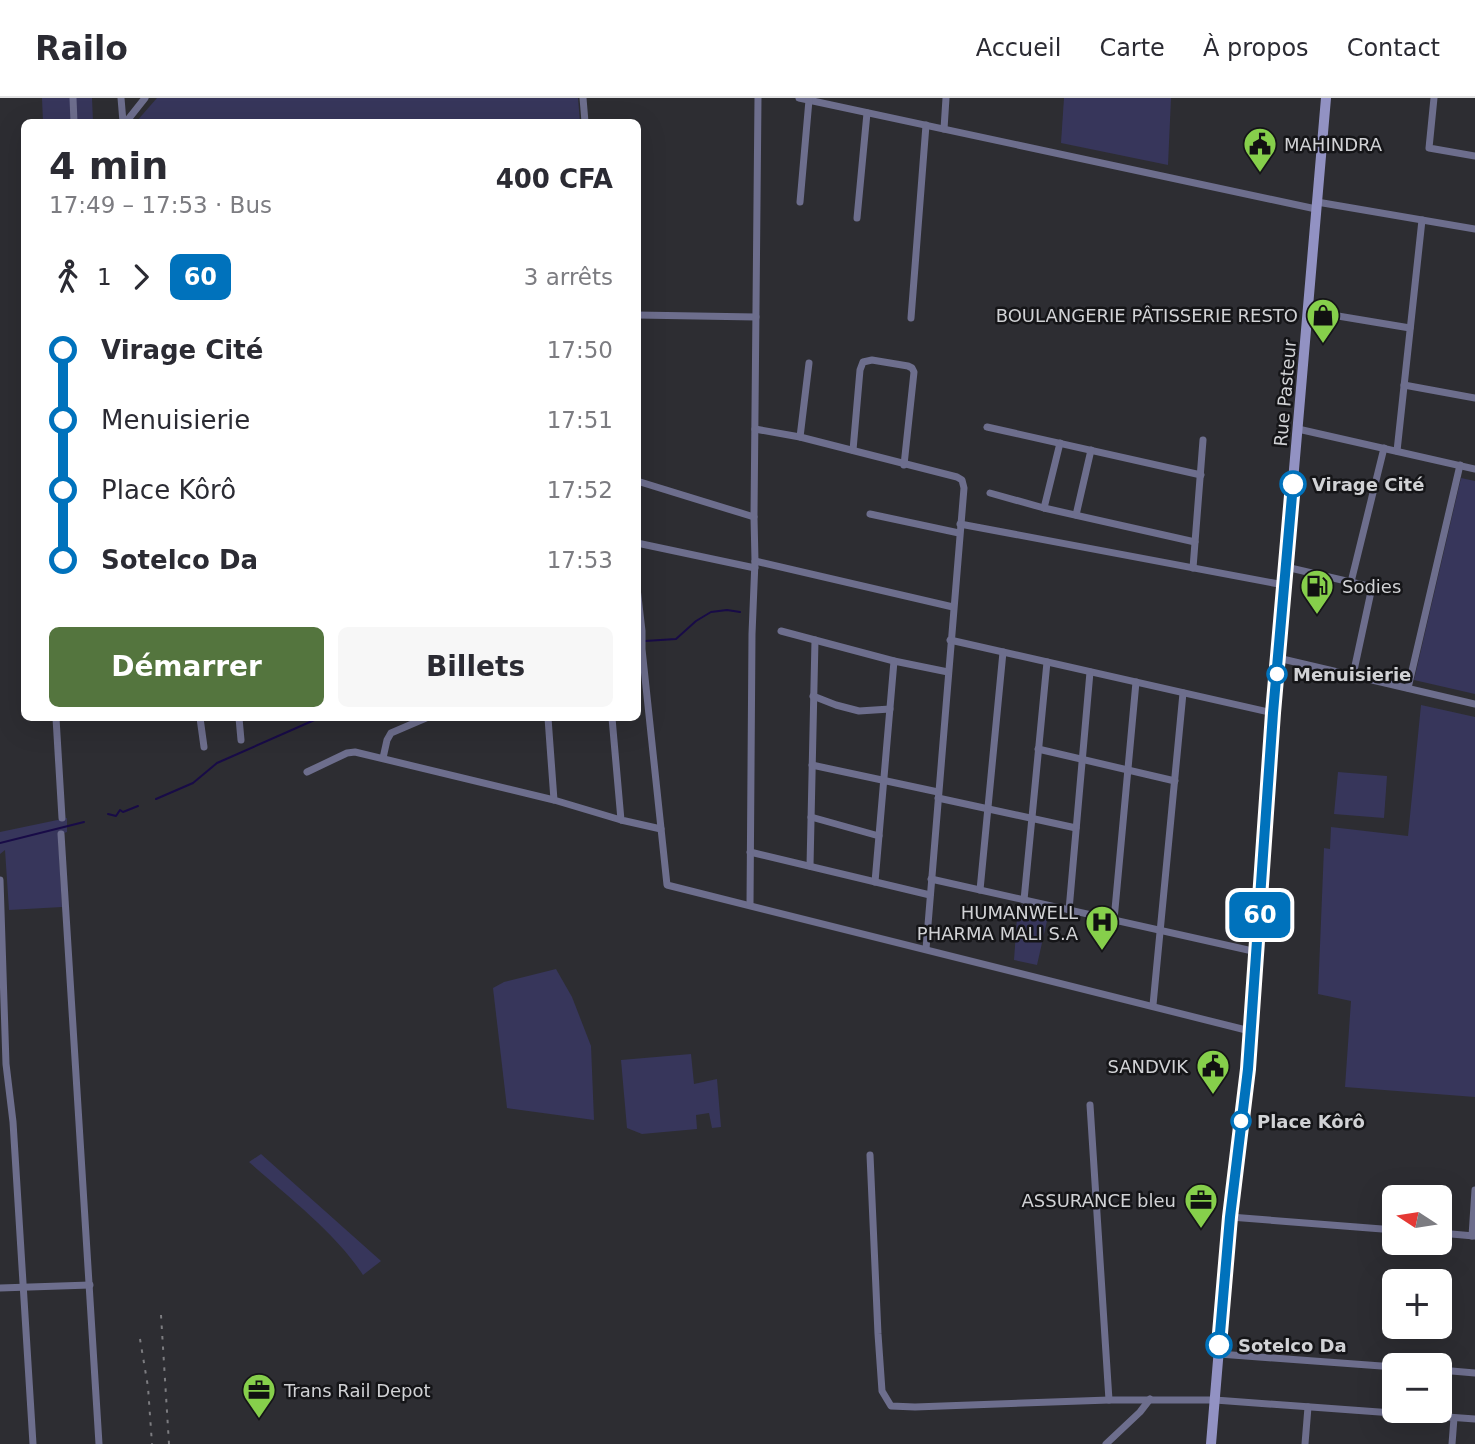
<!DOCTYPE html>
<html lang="fr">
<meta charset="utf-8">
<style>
:root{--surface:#fff;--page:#f7f7f7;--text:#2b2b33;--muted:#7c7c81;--line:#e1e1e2;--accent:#54753e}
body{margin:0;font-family:"DejaVu Sans",sans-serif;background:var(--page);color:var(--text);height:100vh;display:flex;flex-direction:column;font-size:26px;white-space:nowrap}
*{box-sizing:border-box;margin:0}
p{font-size:23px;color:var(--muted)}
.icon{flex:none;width:38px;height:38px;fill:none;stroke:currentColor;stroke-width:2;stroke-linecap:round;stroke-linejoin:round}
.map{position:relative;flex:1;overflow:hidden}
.panel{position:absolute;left:21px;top:21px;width:620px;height:602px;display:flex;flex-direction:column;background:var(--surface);border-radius:10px;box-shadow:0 7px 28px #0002}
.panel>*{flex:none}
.badge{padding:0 14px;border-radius:10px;font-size:24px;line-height:46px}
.needle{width:46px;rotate:282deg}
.controls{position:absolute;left:1382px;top:1087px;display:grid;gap:14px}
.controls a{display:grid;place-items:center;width:70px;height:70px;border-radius:10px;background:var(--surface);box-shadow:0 7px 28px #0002;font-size:35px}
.map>.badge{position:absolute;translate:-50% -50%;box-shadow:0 0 0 4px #fff}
.legs{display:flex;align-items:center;gap:10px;height:77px;padding:0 28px;font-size:23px}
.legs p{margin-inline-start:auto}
.overview{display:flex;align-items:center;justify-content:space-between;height:119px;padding:0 28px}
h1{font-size:38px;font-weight:700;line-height:52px}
.primary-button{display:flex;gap:14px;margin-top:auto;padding:14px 28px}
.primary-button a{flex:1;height:80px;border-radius:10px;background:var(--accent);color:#fff;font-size:28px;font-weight:700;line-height:80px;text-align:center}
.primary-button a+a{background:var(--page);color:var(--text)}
ul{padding:0 28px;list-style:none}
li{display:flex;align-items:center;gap:24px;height:70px;font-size:26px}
li i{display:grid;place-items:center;width:10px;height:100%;margin:0 9px;background:currentColor}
li i::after{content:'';width:18px;height:18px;margin:-9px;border:5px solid;border-radius:50%;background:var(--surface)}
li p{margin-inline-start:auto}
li:first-child i{background:linear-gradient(#0000 50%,currentColor 0)}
li:last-child i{background:linear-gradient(currentColor 50%,#0000 0)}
header{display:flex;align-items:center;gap:42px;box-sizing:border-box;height:98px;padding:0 35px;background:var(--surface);border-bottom:2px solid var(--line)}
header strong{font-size:33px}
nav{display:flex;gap:38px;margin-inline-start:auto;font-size:24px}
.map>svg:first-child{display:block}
.green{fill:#37365b}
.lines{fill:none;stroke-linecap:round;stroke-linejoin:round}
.stream{stroke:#180b47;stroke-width:2}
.street{stroke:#6d6e8d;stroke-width:7}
.secondary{stroke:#9292c3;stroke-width:10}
.rail{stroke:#7c7c80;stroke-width:2;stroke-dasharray:3.5 7;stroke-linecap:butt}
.line-1-casing{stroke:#fff;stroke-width:16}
.line-1{stroke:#0072bc;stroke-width:10}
.stop-1-dot{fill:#fff;stroke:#0072bc;stroke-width:3.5}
.labels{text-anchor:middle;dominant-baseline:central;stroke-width:5;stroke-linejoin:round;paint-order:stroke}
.poi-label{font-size:18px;fill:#d1d2d5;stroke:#151518;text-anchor:end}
.street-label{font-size:18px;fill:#d1d2d5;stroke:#151518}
.stop-label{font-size:18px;font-weight:bold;fill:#d1d2d5;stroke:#151518;text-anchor:start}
</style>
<header>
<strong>Railo</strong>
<nav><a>Accueil</a><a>Carte</a><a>À propos</a><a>Contact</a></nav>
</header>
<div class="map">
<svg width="1475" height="1346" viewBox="0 0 1475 1346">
<rect width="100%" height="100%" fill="#2d2d32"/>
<g class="green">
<path d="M42,0H92L93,24H43Z"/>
<path d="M157,0H578L580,24H136Z"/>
<path d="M1064,0H1171L1168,67L1061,45Z"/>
<path d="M1461,380L1475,383V596L1414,582Z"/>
<path d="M1421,607L1475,619V999L1345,989L1351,903L1318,896L1324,750L1330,751L1331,729L1408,738Z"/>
<path d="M1338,674L1387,678L1384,720L1334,716Z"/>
<path d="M67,720V734L58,737L62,809L9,812L5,752L0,756V734Z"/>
<path d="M1018,806L1049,814L1037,867L1014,862Z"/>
<path d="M556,871L572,899L591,948L594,1022L507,1010L493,890L504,884Z"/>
<path d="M691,956L694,986L717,981L721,1029L712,1030L709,1015L696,1017L697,1031L642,1036L627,1030L621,962Z"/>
<path d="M261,1056L381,1163L363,1177C336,1135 287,1098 249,1064Z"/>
</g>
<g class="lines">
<g class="stream">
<path d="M645,543L676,541L696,523L711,514L727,512L740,514"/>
<path d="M156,701L193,685L217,665L319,620"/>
<path d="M108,716L116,718L120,712L123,714L138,708"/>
<path d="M0,745L84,724"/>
</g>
<g class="street">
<path d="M73,0L74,24"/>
<path d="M121,0L123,24"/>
<path d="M583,0L585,24"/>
<path d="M799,0L1316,111"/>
<path d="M1434,0L1429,50L1475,58"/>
<path d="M126,24L145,0"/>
<path d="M944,31L946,0"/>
<path d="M800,104L809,2"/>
<path d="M1317,104L1475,131"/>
<path d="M857,120L867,15"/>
<path d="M1308,213L1410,230"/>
<path d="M637,217L756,219"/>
<path d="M911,220L926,27"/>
<path d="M1404,287L1475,300"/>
<path d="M987,329L1201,377"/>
<path d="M755,331L800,339L957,379L962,382L964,390L926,851"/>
<path d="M1298,331L1475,371"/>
<path d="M800,339L809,265"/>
<path d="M853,352L860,272L863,264L872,262L908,268L912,270L914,274L904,367"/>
<path d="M1397,353L1422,122"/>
<path d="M637,383L754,419"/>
<path d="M990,395L1044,410L1195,444"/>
<path d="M1044,410L1060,345"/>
<path d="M870,416L959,435"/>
<path d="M1076,417L1091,352"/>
<path d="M960,426L1284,487"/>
<path d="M637,445L755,470"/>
<path d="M755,463L953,509"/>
<path d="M1286,469L1372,489L1353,577"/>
<path d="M1193,470L1203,342"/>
<path d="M1351,484L1384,350"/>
<path d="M637,490L642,533V551L667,787L1250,933"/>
<path d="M781,533L894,563L948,574"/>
<path d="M950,542L1273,615"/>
<path d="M1278,560L1475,606"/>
<path d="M1408,590L1460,367"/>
<path d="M813,598L836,607L859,613L890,611"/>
<path d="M56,620L62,720"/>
<path d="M200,620L204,649"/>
<path d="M239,620L241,642"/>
<path d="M548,620L554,702L621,722"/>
<path d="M612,620L621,722L661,731"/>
<path d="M1038,651L1175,683"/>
<path d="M383,660L387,642L391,635L426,620"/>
<path d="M812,667L938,694"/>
<path d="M307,674L347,655L355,654L554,702"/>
<path d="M938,700L1076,730"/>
<path d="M811,719L879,738"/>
<path d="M61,736L99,1346"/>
<path d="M750,754L930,797"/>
<path d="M810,768L815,542"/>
<path d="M931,781L1257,854"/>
<path d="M0,782L6,966L13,1024L33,1346"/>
<path d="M875,784L894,563"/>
<path d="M980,792L1003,554"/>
<path d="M1024,802L1047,564"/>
<path d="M750,807L752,536L755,463L754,419L758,0"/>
<path d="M1069,812L1090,574"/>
<path d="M1114,822L1136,584"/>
<path d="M1153,907L1183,595"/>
<path d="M1090,1007L1109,1302"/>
<path d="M870,1057L878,1236L882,1293L891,1308L915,1309L1109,1302H1215L1475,1321"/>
<path d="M1230,1119L1395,1132"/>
<path d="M1440,1135L1474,1138"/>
<path d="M1472,1138L1475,1092"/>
<path d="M0,1190L90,1187"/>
<path d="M1219,1256L1395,1269"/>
<path d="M1440,1272L1475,1275"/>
<path d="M1106,1346L1140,1314L1150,1301"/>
<path d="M1305,1346L1308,1309"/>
<path d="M1452,1346L1454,1320"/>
</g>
<path class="secondary" d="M1211,1346L1230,1119L1248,971L1273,615L1326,0"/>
<g class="rail">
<path d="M161,1217L169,1346"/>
<path d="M140,1241L148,1289L152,1346"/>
</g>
</g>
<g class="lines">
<defs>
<path id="line-1" d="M1219,1247L1230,1119L1248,971L1273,615L1293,386"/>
</defs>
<use href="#line-1" class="line-1-casing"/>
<use href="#line-1" class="line-1"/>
</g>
<defs>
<symbol id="civic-pin" viewBox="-11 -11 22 30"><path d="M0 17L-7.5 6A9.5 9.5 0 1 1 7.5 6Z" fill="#86cf4b" stroke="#151518"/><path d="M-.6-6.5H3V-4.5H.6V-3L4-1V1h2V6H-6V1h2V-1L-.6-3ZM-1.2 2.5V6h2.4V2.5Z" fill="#111"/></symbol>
<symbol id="shop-pin" viewBox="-11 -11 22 30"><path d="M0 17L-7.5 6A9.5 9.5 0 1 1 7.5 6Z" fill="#86cf4b" stroke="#151518"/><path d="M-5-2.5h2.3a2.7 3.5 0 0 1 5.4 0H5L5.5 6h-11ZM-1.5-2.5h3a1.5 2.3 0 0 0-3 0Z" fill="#111"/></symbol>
<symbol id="fuel-pin" viewBox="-11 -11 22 30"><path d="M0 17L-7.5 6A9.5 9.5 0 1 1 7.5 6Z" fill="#86cf4b" stroke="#151518"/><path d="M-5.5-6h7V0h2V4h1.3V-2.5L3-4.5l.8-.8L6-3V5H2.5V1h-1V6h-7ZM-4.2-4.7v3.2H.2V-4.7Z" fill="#111"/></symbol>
<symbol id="hospital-pin" viewBox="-11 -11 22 30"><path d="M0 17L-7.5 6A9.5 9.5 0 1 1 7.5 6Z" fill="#86cf4b" stroke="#151518"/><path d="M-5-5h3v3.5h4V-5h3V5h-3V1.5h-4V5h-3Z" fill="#111"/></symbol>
<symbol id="office-pin" viewBox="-11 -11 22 30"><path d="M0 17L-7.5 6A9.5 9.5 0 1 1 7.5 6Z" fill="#86cf4b" stroke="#151518"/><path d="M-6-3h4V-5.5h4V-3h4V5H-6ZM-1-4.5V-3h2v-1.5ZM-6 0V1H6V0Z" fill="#111"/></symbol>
</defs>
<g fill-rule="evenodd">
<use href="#civic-pin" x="1241" y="27" width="38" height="52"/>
<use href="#shop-pin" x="1304" y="198" width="38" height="52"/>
<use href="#fuel-pin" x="1298" y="469" width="38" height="52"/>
<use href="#hospital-pin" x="1083" y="805" width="38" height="52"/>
<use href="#civic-pin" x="1194" y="949" width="38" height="52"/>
<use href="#office-pin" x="1182" y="1083" width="38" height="52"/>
<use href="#office-pin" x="240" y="1273" width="38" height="52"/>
</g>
<g class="stop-1-dot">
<circle cx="1293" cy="386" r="12"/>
<circle cx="1277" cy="576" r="9"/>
<circle cx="1241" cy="1023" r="9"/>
<circle cx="1219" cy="1247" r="12"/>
</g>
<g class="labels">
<g class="poi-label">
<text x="1284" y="46" text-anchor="start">MAHINDRA</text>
<text x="1298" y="217">BOULANGERIE PÂTISSERIE RESTO</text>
<text x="1342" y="488" text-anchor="start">Sodies</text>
<text x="1078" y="814">HUMANWELL<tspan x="1078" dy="21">PHARMA MALI S.A</tspan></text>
<text x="1188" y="968">SANDVIK</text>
<text x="1176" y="1102">ASSURANCE bleu</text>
<text x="284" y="1292" text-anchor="start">Trans Rail Depot</text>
</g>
<g class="street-label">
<text transform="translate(1285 295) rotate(-85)">Rue Pasteur</text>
</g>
<g class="stop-label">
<text x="1312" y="386">Virage Cité</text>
<text x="1293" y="576">Menuisierie</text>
<text x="1257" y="1023">Place Kôrô</text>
<text x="1238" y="1247">Sotelco Da</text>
</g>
</g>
</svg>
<div class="controls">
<a><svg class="needle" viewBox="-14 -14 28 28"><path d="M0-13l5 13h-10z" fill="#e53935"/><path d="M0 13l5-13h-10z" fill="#7c7c81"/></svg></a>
<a>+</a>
<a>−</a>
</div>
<b class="badge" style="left:1260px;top:817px;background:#0072bc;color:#fff">60</b>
<section class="panel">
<div class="overview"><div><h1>4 min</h1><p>17:49 – 17:53 · Bus</p></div><b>400 CFA</b></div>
<div class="legs"><svg class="icon" aria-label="walk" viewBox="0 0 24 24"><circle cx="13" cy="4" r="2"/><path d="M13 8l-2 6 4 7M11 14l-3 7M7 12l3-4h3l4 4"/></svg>1<svg class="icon" aria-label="forward" viewBox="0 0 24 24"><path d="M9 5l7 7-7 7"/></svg><b class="badge" style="background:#0072bc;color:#fff">60</b><p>3 arrêts</p></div>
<ul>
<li><i style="color:#0072bc"></i><b>Virage Cité</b><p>17:50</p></li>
<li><i style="color:#0072bc"></i><span>Menuisierie</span><p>17:51</p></li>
<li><i style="color:#0072bc"></i><span>Place Kôrô</span><p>17:52</p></li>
<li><i style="color:#0072bc"></i><b>Sotelco Da</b><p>17:53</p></li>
</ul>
<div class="primary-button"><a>Démarrer</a><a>Billets</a></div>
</section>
</div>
